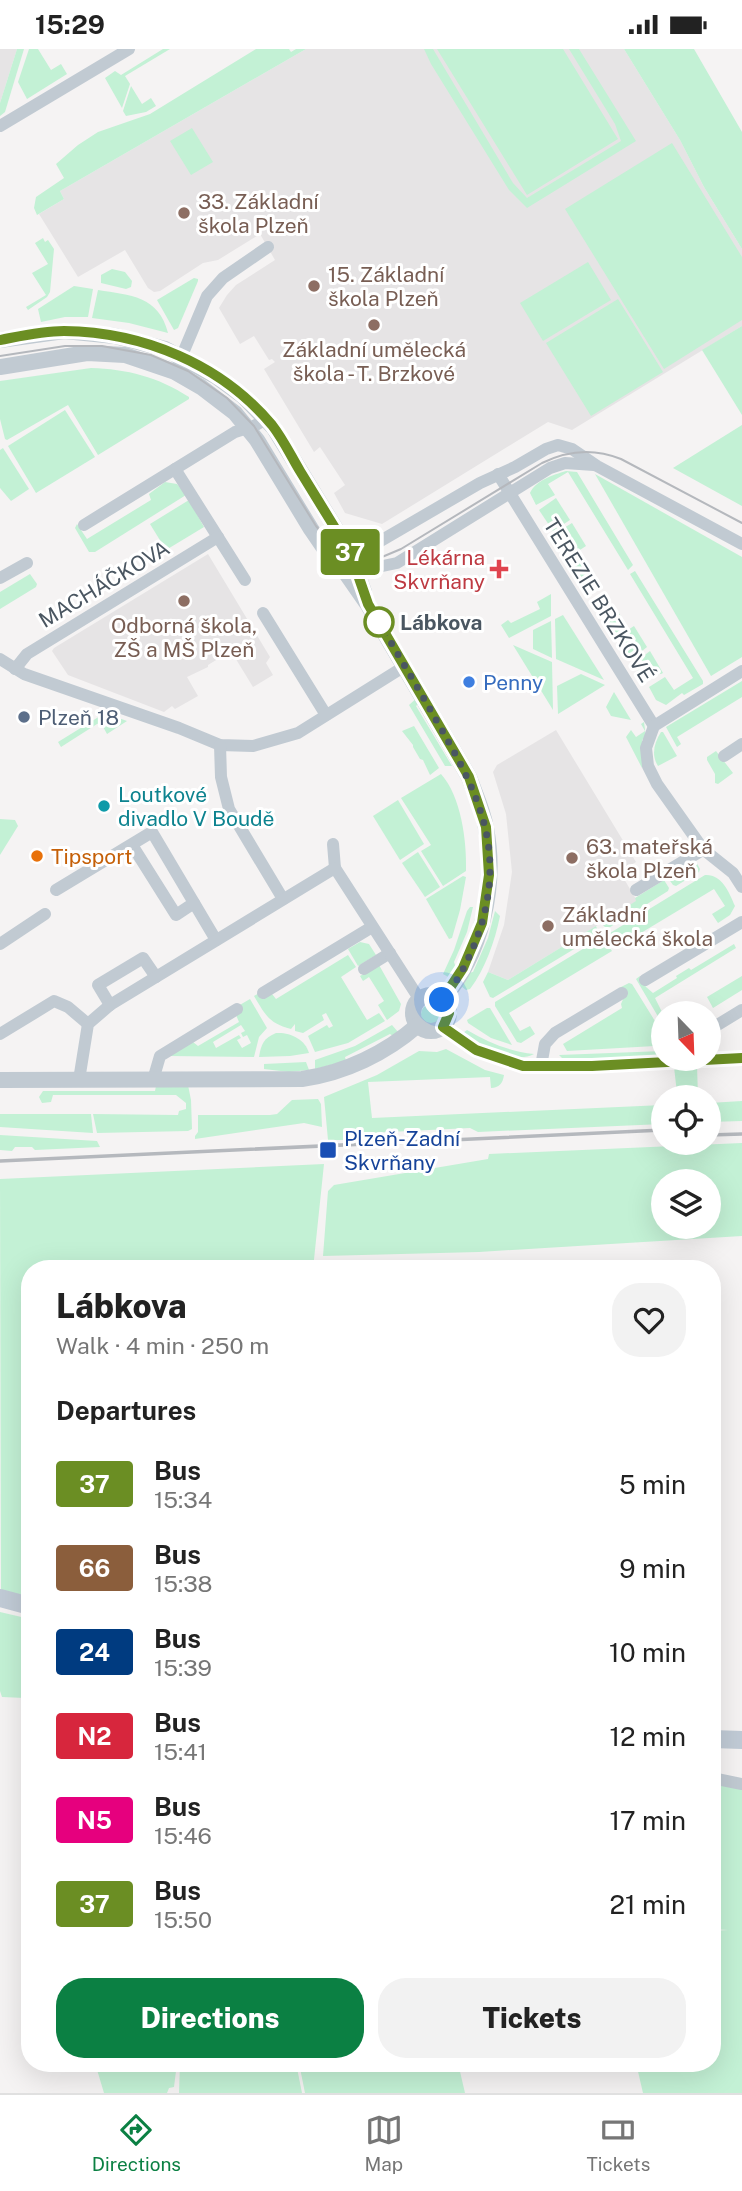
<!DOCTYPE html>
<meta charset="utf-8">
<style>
:root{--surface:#fff;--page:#f2f2f2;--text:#222;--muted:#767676;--line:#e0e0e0;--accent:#0b8043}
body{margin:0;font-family:"Public Sans",sans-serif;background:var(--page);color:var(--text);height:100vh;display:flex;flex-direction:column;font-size:26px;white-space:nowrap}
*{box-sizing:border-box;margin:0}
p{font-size:23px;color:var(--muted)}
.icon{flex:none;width:38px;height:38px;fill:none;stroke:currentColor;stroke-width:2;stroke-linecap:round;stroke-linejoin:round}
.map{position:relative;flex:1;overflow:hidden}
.sheet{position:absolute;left:21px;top:1211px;width:700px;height:812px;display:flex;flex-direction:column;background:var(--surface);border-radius:28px;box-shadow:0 7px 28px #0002}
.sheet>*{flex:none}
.badge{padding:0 14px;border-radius:5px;font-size:24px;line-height:46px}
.needle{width:46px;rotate:157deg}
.buttons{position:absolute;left:651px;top:952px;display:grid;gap:14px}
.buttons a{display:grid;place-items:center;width:70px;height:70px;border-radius:50%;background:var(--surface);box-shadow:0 7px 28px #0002;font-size:35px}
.you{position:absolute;width:35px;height:35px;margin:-18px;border:5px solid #fff;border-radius:50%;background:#1a73e8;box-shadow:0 0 0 10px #1a73e833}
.map>.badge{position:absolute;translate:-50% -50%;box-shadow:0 0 0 4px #fff}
h2{padding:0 35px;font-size:26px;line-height:63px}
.round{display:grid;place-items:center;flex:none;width:74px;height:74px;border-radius:28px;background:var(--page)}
.headline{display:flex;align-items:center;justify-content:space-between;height:119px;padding:0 35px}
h1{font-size:33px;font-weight:800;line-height:52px}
.primary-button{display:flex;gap:14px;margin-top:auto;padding:14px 35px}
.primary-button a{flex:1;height:80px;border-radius:28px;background:var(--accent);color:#fff;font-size:28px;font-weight:800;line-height:80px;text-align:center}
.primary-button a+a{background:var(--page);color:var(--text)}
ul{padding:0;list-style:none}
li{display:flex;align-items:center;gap:21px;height:84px;padding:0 35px}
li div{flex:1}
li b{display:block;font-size:26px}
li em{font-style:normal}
li .badge{min-width:77px;font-weight:700;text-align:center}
.status{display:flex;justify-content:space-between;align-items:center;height:49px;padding:0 35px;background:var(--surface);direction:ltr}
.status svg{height:19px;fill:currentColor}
.tabs{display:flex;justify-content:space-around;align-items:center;height:98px;border-top:2px solid var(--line);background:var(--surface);font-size:19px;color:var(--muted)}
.tabs a{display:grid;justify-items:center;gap:4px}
.tabs .selected{color:var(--accent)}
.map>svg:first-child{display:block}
.education{fill:#e6e4e5}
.green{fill:#c3f1d5;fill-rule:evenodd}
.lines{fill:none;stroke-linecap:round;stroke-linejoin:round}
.minor{stroke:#c1cad2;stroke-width:12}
.tertiary{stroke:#c1cad2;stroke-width:16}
.secondary{stroke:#c1cbd6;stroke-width:18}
.tram{stroke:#b5b8bd;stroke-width:2}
.rail{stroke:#b5b8bd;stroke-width:3.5}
.line-casing{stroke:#fff;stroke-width:16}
.line{stroke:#6b8e23;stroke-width:10}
.walk{stroke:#4a5661;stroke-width:7;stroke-dasharray:0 12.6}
.education-dot{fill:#8d6e63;stroke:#fff;stroke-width:2.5}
.health-dot{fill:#e0444e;stroke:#fff;stroke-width:2.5}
.stop-dot{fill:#fff;stroke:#6b8e23;stroke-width:3.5}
.shop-dot{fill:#3f7fe0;stroke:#fff;stroke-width:2.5}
.service-dot{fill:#5c6f8a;stroke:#fff;stroke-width:2.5}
.culture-dot{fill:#0f9aa8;stroke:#fff;stroke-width:2.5}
.food-dot{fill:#e8710a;stroke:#fff;stroke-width:2.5}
.transit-dot{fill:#1a4fb4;stroke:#fff;stroke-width:2.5}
.labels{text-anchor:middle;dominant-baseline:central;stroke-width:6;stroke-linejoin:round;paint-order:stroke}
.education-label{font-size:21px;fill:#785e54;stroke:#fff;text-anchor:start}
.health-label{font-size:21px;fill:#be3a42;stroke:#fff;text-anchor:end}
.street-label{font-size:21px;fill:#4a5661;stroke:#fff}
.stop-label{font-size:21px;font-weight:bold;fill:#4a5661;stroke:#fff;text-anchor:start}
.shop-label{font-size:21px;fill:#366cbe;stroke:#fff;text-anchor:start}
.service-label{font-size:21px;fill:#4e5e75;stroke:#fff;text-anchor:start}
.culture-label{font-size:21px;fill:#0d838f;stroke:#fff;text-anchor:start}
.food-label{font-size:21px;fill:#c56008;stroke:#fff;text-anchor:start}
.transit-label{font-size:21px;fill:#164399;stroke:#fff;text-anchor:start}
</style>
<div class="status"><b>15:29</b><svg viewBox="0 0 49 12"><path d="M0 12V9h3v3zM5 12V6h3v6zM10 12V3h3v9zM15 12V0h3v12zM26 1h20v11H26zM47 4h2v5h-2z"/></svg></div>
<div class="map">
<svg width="742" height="2044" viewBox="0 0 742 2044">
<rect width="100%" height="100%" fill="#f5f3f3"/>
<g class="education">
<path d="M0,0H17L0,54Z"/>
<path d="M306,0H624L680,91L704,138L742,200V277L572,381L548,373L382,475L345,464L334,444L345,436L320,398L314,403L264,320L275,313L272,310L269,311L254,287L240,295L219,259L227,246L236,236L275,211L260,185L218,211L203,214L160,242L154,243L148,239L125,201L78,228L39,165L64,150L60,142Z"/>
<path d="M208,505L270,608L266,614L273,626L253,638L231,602L208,616V618L187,628L198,647L175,660L172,657L164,663L68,626L52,602L54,599Z"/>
<path d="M556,681L636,813L620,823L637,852L508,931L488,923L504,876L512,823L506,765L493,723L497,716Z"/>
</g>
<g class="green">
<path d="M17,0H24L5,63L0,67V54Z"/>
<path d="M29,0H38L51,21L61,15L67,25L27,50L18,33Z"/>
<path d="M163,0H170L125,27L130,35L122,59L105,29L115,22L121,26Z"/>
<path d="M256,0H289L291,3L296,0H306L60,142L64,150L37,166L34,159L36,148L64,129L56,115L78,96L98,83L150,65Z"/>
<path d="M424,0H433L513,134L527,149L621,92L615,75L569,0H579L636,92L527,159L509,141L431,15Z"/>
<path d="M437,0H563L618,90L527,146Z"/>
<path d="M624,0H694L742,83V200L704,138L680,91Z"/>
<path d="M131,37L142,55L151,49L156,57L146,63L126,67L123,62Z"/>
<path d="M192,79L213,113L191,126L170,92Z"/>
<path d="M672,94L742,208V271L664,320L565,160Z"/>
<path d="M43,189L45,193L48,191L54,200L50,243L47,248L28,261L26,258L46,246L32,224L48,215L35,194Z"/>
<path d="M588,213L611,251L543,292L520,254Z"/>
<path d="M112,220L125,223L132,232L131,238L126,240L101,234V226Z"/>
<path d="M194,229L198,230V232L178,279L174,281L157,251Z"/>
<path d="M74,237L93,240L88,268H65L41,273L38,260Z"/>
<path d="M98,241C130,246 159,247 168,284L129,274L92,269Z"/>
<path d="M618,250L663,323L591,367L546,294Z"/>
<path d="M742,277V366L702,301Z"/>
<path d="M91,319C127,320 158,328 189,348V350L98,406L68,356L7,391L5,390L0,370V332Z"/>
<path d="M65,361L95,408L36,444L8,397Z"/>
<path d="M742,376V457L673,419Z"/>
<path d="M3,399L29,440L11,452L0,439V401Z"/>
<path d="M566,422L577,423L633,516L628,521L568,423L548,435L555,446L536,456L530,444C536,431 553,426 566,422Z"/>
<path d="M595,425L742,508V608L711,627Z"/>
<path d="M165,433L177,435L186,446L95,503H89L75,479L77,475L87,490L151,451L149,445Z"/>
<path d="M556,449L570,471L553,482L539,461Z"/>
<path d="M189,451L204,478L166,501L150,475Z"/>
<path d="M572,474L586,497L569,508L554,485Z"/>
<path d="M581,504L595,526L583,533L570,512Z"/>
<path d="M635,522L703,632V635L684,646L682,644L666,656L656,651L649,638L665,628L674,641L693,629L630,525Z"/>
<path d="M30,525L37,535L36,538L0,560V543Z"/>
<path d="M551,545V567L509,589L501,576L508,571L511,574L540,560L537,553Z"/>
<path d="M613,555L627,577L616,584L602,563Z"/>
<path d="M563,566L604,631L556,610L555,570Z"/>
<path d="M551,572L552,609L533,600V581Z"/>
<path d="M634,577L647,598L632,610L617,588Z"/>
<path d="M513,596L552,613L553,661Z"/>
<path d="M650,602L663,624L661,625L639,623L633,615Z"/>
<path d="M581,625L605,636L558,665L557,637Z"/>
<path d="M742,632V648L677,688L681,695L677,698L666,678Z"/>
<path d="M614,643L631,671L611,667L606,658Z"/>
<path d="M418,648L419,654L416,657L452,717H445L409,656Z"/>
<path d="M105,664L127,672L107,685L101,674L97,675L61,698L58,693Z"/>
<path d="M644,673L646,688L642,691V719L626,688L631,681L636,688L645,682L641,675Z"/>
<path d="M414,677L439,719L430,726L423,711L420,710L413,698V696L402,682Z"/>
<path d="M661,683H663L677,707L658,717C651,706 654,694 661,683Z"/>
<path d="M716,702L733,724L718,735L715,734V725L707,711V708Z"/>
<path d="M441,725C461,747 467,792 466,822L443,837L421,802L431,796L401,749Z"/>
<path d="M398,751L424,795L400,811L373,767Z"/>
<path d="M0,770L15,771L18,777L0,806Z"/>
<path d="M418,803L440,838L425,848L402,814Z"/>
<path d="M696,813L700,820L699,823L676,837L673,836L668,829L675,825L679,826L689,820V816Z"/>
<path d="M705,826C722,825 729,843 735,857L730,866L718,874L712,865L725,857L714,840L616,899L609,887L610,884Z"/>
<path d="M463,827L466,828L460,861L452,889L449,890L426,850Z"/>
<path d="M664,831L669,839L668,842L607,880L601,874L636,852L635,849Z"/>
<path d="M470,858H473L467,883L454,913L456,919L450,929L443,925L454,901L467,862Z"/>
<path d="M495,862L500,867C495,892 485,920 470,940L466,941L461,937L468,924L473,923L488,889Z"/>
<path d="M596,877L599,885L493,949L490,948L483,933L488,923L508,931Z"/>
<path d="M601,889L604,890L612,902L509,964L520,982L530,977L535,985L521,994L517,993L495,957V953Z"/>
<path d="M360,893L369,895L376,906L358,917L348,900Z"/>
<path d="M734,895L736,899L655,949L663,965V976L636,930L640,927L646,938L653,944L677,929L676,927L689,919L691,921Z"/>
<path d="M348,906L356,918L341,928L367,971L379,964L385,972L348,994L315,1003L308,987L327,976L329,979L333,977L326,964L322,966L324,971L303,984L295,982V975L291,980C269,974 266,967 254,947L261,943L272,945L276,950Z"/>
<path d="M379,916L401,955L399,962L387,971L378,956L384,952L369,928L363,932L360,927Z"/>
<path d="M742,927V941L713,959L707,948Z"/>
<path d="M629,934L632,935L663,985L659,995L655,997L567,1002L563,995L622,959L621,955L624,948L619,939Z"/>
<path d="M250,950L267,979L259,988L254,1008L168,1007L193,993L198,997L239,973L236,966L238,957ZM241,976L245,982L241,984L243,988L247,986L251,994L242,999L237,991L241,989L239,986L216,999L213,993Z"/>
<circle cx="431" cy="965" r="10"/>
<path d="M487,959H490L512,996L491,989L468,974L467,971Z"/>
<path d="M392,976L398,983L393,987L390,985L345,1008L346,1012L315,1020V1011L355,997Z"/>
<path d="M467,981C489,994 509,1002 534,1005C514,1016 479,996 463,984Z"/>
<path d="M276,984C290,983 305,990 309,1004L290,1007L259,1008C261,995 264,989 276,984Z"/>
<path d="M446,1000L485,1021L504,1026C503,1034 499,1039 491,1039L490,1028L368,1033L372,1069L663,1056V1075L478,1083L470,1079L348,1085L346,1091H328L324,1048L377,1026L419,1002L437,1003Z"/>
<path d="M663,1002V1006L570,1011L563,1010L559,1006Z"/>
<path d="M306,1013L309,1021L289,1023L264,1020V1015Z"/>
<path d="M697,1016L698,1048H675L677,1044L674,1018Z"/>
<path d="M188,1036L191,1051L192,1080L188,1082L97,1084L93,1065L178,1066L179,1062L186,1060V1054L176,1046H53L51,1053L42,1054L39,1048L43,1042H155L156,1037Z"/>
<path d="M318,1050L321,1055L322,1078L304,1074L195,1090V1087L198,1083V1066H270L277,1065L292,1051Z"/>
<path d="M742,1052V1072L709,1073V1054Z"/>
<path d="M0,1065H91L93,1084L0,1078Z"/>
<path d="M0,1086L97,1092L100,1098L35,1101L32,1098H15L12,1102L0,1101Z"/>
<path d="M742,1094V1187L479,1203L323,1207L328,1142L334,1136L488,1110L489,1105ZM709,1132V1178H663V1132Z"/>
<path d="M324,1115L313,1220H30V1548L1,1541L0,1130Z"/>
<path d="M0,1563L30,1570V1690L25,1649L2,1648L0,1642Z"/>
<path d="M712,1727L742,1737V2044H643L636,2014H712V1882L728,1881L712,1880Z"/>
<path d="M95,2014H177L174,2038L169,2039L167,2044H104Z"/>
<path d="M180,2014H296L302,2044H179Z"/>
<path d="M299,2014H458L465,2044H305Z"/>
</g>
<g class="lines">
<g class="minor">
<path d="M0,77L129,0"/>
<path d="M178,316L207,247L223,229L268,198"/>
<path d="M175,420L245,531"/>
<path d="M498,425L654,677"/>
<path d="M84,476L235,383L254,377L266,370"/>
<path d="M340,485C353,495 362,496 377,494L480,434L515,418L546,400L558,396L572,400L597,417L742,495"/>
<path d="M351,515L373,519L397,514L550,419L565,414L594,416"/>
<path d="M0,529L27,514"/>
<path d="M263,564L326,666"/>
<path d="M0,610L24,625L179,679L220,696L253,697L298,684L405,617"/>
<path d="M15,620L27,605L218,488"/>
<path d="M742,622L654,677L646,699L648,717L657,735L703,800L733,824L742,838"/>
<path d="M220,696L221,728L229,760L283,850"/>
<path d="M724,707L742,695"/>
<path d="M333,795L335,819"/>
<path d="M132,796L176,866L194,854"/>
<path d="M56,841L152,783L216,891"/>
<path d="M636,841L704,800"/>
<path d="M0,895L45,865"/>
<path d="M364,920L390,904"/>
<path d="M645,931L742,873"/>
<path d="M263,944L372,878"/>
<path d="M110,956L98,936L143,909L156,928"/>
<path d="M443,978L476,1001L523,1017H591L742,1009"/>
<path d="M709,981L742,961"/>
<path d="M0,985L54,952L68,958L88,975"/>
<path d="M541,1017L545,995L555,984L622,944"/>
<path d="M79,1031L88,975L110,956L335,819L420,951"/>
<path d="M153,1031L160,1007L237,960"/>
<path d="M712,1729L742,1735"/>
</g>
<g class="tertiary">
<path d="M0,291L64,282L115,287L165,300L217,328L243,347L274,379L359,518V529L364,543"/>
<path d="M0,318L87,304L125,306L175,323L201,338L235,364L257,391L311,480L324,499L336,510L368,556L469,728C475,745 483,761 486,779C497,837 482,905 442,951"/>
<circle cx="431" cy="964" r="18"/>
<path d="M0,1031L302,1030C345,1024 386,1004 418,976"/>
</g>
<g class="secondary">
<path d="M0,1549L30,1557"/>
<path d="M712,1690L742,1691"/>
</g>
<path class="tram" d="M0,307L65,297H102L151,306L188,322L227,349L254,377L316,477L330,494L346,504L362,509L382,508L401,500L542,414C568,401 594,399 621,410L742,474"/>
<g class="rail">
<path d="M709,1086L742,1085"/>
<path d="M0,1112L663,1081"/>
</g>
</g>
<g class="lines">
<defs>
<path id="line" d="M0,291C21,287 42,282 64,282C143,283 221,315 272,376C283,390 291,407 300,422C320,454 339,486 359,518V529L368,555L469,728L486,778L489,826L482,874L463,919L442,951L449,964L443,978L476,1001L523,1017H592L742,1009"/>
</defs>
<use href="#line" class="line-casing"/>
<use href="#line" class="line"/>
<path class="walk" d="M379,573C397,604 417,637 435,669C477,742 508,799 478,886C470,908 458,933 442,951"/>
</g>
<g class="education-dot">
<circle cx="184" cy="164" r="7"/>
<circle cx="314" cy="237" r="7"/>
<circle cx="374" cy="276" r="7"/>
<circle cx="184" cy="552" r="7"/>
<circle cx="572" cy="809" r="7"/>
<circle cx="548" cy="877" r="7"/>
</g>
<path class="health-dot" d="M495.5 509.5h7v7h7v7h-7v7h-7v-7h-7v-7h7z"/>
<circle class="stop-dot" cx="379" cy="573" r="14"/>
<circle class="shop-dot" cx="469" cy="633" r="7"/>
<circle class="service-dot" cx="24" cy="668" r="7"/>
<circle class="culture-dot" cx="104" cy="757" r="7"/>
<circle class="food-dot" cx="37" cy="807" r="7"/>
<rect class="transit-dot" x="319" y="1092" width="18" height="18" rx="3.5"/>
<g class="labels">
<g class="education-label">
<text x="198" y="152">33. Základní<tspan x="198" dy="24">škola Plzeň</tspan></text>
<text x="328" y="225">15. Základní<tspan x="328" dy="24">škola Plzeň</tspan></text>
<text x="374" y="300" text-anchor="middle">Základní umělecká<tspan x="374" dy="24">škola - T. Brzkové</tspan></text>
<text x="184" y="576" text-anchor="middle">Odborná škola,<tspan x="184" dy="24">ZŠ a MŠ Plzeň</tspan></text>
<text x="586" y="797">63. mateřská<tspan x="586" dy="24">škola Plzeň</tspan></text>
<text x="562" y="865">Základní<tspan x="562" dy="24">umělecká škola</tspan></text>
</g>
<g class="health-label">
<text x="485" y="508">Lékárna<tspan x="485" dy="24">Skvrňany</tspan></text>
</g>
<g class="street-label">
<text transform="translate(104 535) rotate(-31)">MACHÁČKOVA</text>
<text transform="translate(599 551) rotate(58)">TEREZIE BRZKOVÉ</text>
</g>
<g class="stop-label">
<text x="400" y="573">Lábkova</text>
</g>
<g class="shop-label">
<text x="483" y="633">Penny</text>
</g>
<g class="service-label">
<text x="38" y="668">Plzeň 18</text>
</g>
<g class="culture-label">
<text x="118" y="745">Loutkové<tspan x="118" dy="24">divadlo V Boudě</tspan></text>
</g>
<g class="food-label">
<text x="51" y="807">Tipsport</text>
</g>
<g class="transit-label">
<text x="344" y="1089">Plzeň-Zadní<tspan x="344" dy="24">Skvrňany</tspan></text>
</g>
</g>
</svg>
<div class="buttons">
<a><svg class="needle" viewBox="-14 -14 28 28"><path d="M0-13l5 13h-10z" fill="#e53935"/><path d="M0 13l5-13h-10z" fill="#767676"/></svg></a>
<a><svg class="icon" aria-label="locate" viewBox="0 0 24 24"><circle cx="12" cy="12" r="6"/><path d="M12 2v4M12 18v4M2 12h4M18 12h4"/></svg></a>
<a><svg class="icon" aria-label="layers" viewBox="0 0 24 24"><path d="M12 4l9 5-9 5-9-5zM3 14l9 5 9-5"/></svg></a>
</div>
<div class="you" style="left:442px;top:951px"></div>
<b class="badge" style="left:350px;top:503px;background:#6b8e23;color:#fff">37</b>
<section class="sheet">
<div class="headline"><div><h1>Lábkova</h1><p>Walk · 4 min · 250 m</p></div><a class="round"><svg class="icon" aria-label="heart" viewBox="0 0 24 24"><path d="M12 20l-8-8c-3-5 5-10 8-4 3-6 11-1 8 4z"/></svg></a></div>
<h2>Departures</h2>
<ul>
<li><span class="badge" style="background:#6b8e23;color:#fff">37</span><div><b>Bus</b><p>15:34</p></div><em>5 min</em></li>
<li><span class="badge" style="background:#8b5e3c;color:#fff">66</span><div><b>Bus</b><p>15:38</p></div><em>9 min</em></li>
<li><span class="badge" style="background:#003b80;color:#fff">24</span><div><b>Bus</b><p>15:39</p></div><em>10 min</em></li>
<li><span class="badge" style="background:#d7263d;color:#fff">N2</span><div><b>Bus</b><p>15:41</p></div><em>12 min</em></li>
<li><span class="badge" style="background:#e6007e;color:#fff">N5</span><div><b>Bus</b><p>15:46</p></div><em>17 min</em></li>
<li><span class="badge" style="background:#6b8e23;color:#fff">37</span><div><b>Bus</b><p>15:50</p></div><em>21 min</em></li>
</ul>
<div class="primary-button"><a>Directions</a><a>Tickets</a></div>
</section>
</div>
<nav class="tabs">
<a class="selected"><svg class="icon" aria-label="directions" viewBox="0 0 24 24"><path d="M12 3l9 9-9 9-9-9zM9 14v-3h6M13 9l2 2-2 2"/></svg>Directions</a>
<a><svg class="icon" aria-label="map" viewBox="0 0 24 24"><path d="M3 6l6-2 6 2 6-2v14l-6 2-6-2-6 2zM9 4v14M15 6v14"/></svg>Map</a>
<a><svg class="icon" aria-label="tickets" viewBox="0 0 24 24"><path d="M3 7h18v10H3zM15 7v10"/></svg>Tickets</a>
</nav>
